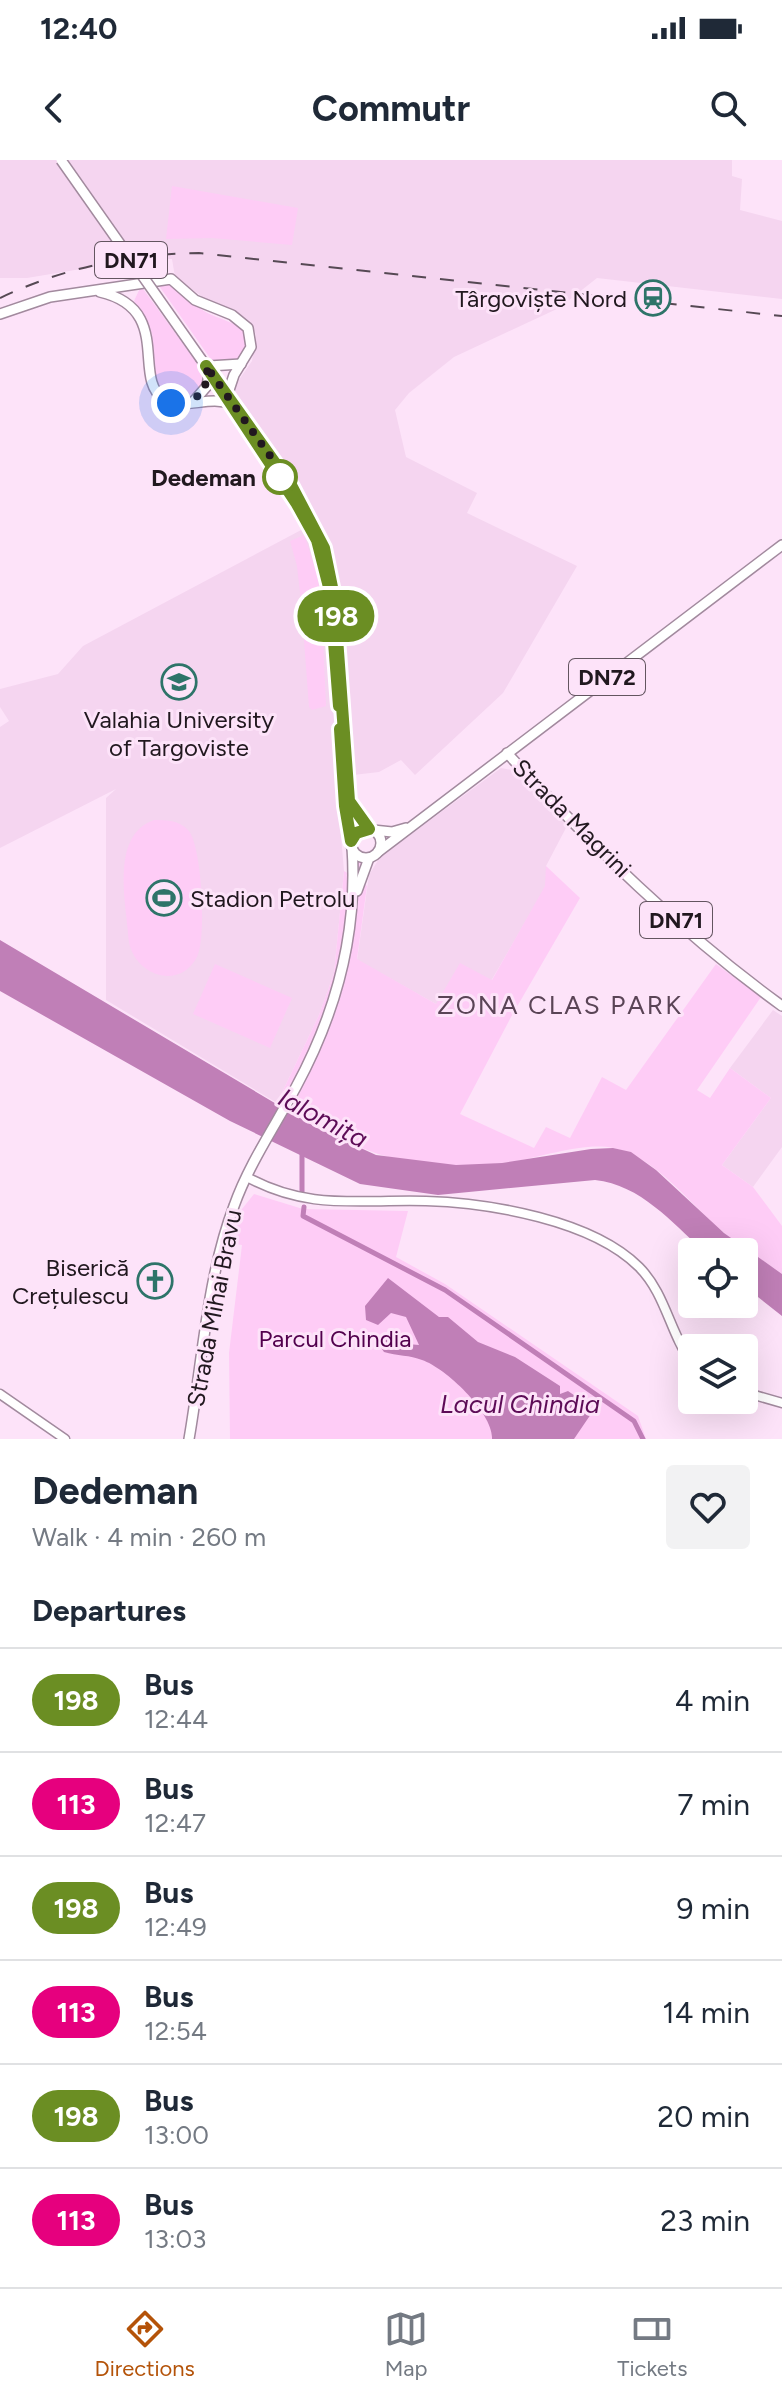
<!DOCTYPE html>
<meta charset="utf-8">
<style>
:root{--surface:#fff;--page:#f2f2f3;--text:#1f2937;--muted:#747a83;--line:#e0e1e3;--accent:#b45309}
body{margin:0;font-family:Figtree,sans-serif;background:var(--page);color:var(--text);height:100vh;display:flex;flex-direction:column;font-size:30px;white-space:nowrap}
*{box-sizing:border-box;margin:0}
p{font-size:26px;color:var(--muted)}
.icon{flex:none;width:44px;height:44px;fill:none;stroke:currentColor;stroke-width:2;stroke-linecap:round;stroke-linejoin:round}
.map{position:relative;height:1279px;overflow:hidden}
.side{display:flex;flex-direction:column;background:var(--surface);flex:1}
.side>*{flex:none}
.badge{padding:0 16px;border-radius:26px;font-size:28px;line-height:52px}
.tools{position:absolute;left:678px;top:1078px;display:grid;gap:16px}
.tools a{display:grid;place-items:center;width:80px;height:80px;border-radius:8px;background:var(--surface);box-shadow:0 8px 32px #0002;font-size:40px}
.you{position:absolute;width:40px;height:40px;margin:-20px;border:6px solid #fff;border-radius:50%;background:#1a73e8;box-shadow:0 0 0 12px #1a73e833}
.map>.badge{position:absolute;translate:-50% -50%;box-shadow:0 0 0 4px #fff}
h2{padding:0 32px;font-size:30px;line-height:72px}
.round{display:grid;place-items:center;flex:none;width:84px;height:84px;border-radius:8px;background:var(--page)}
.summary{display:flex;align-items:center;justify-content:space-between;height:136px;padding:0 32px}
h1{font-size:38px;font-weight:700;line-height:60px}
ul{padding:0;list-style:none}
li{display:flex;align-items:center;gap:24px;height:104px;padding:0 32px;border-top:2px solid var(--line)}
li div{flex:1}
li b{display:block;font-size:30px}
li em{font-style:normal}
li .badge{min-width:88px;font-weight:700;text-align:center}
.status{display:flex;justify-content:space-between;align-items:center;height:56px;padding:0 40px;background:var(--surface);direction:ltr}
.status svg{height:22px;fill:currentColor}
header{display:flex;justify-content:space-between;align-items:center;height:104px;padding:0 32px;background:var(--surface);font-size:36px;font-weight:700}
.dock{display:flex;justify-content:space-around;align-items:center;height:112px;border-top:2px solid var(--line);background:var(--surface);font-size:22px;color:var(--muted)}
.dock a{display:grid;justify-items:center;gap:4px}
.dock .active{color:var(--accent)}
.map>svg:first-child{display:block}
.built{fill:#f5d5f0}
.green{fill:#feccf6}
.water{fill:#c07fb7}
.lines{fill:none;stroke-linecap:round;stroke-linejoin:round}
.canal{stroke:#c07fb7;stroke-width:5}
.secondary-casing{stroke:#a28a9e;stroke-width:11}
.primary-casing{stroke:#a28a9e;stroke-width:12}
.secondary{stroke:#fff;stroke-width:8}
.primary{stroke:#fff;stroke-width:9}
.rail{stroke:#564954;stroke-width:2;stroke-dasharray:14 14;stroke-linecap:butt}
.primary-bridge-casing{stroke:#a28a9e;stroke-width:12;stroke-linecap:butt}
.primary-bridge{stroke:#fff;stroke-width:9}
.line-casing{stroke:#fff;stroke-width:18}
.line{stroke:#6b8e23;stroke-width:12}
.walk{stroke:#21181f;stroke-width:8;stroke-dasharray:0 14.4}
.stop-dot{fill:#fff;stroke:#6b8e23;stroke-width:4}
.labels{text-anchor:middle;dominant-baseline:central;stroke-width:6;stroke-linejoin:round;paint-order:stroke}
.shield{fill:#fde3f9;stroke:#635560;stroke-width:2}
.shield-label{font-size:22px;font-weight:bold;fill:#21181f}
.poi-label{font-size:24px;fill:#21181f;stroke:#fde3f9;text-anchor:end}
.stop-label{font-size:24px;font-weight:bold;fill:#21181f;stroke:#fde3f9;text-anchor:end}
.street-label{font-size:24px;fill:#21181f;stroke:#fde3f9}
.park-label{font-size:24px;fill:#52004d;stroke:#fde3f9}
.neighbourhood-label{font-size:26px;letter-spacing:2px;fill:#5a4456;stroke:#fde3f9}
.water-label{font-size:26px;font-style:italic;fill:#5d0c57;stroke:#fde3f9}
</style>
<div class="status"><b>12:40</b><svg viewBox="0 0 49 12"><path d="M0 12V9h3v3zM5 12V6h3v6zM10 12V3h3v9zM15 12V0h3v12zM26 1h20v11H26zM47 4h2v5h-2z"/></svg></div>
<header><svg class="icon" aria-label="back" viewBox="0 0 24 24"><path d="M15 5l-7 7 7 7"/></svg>Commutr<svg class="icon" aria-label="search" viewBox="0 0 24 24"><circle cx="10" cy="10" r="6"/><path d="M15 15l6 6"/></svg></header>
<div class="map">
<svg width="782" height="1279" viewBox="0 0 782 1279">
<rect width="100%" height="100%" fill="#fde3f9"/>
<g class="built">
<path d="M0,0H732V16L742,19L740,50L782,61V139L597,118L559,148L454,197L409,233L395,250L406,297L477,333L467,353L577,406L503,533L415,615L401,600L379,612L336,617L344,711L334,813L319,855L277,943L106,840V638L116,629L0,688V567L9,561L0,547V529L58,514L83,486L303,369L261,297L270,291L232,238L234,227L252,201L256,175L250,161L240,154L211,143L175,117L172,99H141L27,118H0Z"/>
<path d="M501,608L512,610L567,666L546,706V726L491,821L436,844L357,800L369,715L380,697Z"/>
<path d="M773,850L782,856V987L753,1027L722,1005L771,938L730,908Z"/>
</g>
<g class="green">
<path d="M172,26L298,48L292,85L212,78L166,79Z"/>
<path d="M168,122C180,132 191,143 204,151C223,163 266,165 240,200L214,202L210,198L157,123Z"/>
<path d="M141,126L205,214L206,219L197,233L173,238L157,224L152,174L134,141Z"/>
<path d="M304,375L317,413L323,454L303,458L297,406L290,381Z"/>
<path d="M323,477L326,546L312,550L309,547L304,480Z"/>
<path d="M154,660C166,660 179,660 188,670C202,684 207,779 197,797C179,831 135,815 129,782C127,745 109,676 154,660Z"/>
<path d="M355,700L362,703L358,720L367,726L357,799L436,844L460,803L492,820L545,726L546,706L580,738L511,857L460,954L534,988L546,967L570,978L602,917L626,930L716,804L761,837L697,930L710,938L730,908L771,938L722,1005L753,1027L782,1066V1114C762,1100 741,1087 723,1072C691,1045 655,996 613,988C585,982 545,996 517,1001C419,1017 358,995 277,943L319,855L334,813L344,711L354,717Z"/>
<path d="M215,804L292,838L270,888L193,854Z"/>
<path d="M254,1034L303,1049L408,1051L396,1097L445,1124L638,1256L646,1279H230L229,1193L242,1085L229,1083L238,1054Z"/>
</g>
<g class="water">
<path d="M0,780L317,968L376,995L456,1005L502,1003L591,989L613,988L631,992L656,1010L724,1073L782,1114V1156L744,1126V1092H705C671,1062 641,1025 595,1020L438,1035L360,1024L230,961L0,831Z"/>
<path d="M388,1118L439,1157H448L478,1182L515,1197L560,1226V1234L568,1231L591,1247V1254L574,1279H492C494,1254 446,1208 422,1200C410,1195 397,1196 384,1192L377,1182L382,1176L396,1183L419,1185L406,1157L391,1153L378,1165L366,1160L365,1146Z"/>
</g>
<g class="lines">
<g class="canal">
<path d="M302,993V1036"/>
<path d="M304,1047L303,1056L445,1130L634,1261L643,1279"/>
</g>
<defs>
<g id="secondary">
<path d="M247,1017C309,1051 359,1039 426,1041C490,1043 592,1060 639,1107C666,1134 670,1174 692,1203"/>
<path d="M744,1232L782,1243"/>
<path d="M0,1234L65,1279"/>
</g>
<g id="primary">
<path d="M100,132C174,149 131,219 164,239C183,251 209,235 231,244"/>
<path d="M0,154L50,137L171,119L195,140L232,155L248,168L251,187L234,215L228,233"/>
<path d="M201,199L292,327L324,388L336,454L349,641L369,669"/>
<path d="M209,206L241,204"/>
<path d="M194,241L207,226L209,214"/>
<path d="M507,593C592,685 681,773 782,846"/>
<path d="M344,639L351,681"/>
<circle cx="366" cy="683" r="15"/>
<path d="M373,670L392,672L406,668"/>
<path d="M378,692L782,385"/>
<path d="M357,731L369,698"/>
<path d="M189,1279C202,1205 207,1116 234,1046C249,1004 275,966 296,927C336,853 358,772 352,687"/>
</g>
</defs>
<use href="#secondary" class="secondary-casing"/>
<use href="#primary" class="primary-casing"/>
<use href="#secondary" class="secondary"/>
<use href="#primary" class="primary"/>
<path class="rail" d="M0,138C63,108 129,94 199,93L782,156"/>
<defs>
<path id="primary-bridge" d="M61,0L201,199"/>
</defs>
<use href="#primary-bridge" class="primary-bridge-casing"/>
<use href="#primary-bridge" class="primary-bridge"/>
</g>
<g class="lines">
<defs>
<path id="line" d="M339,546L330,431L317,380L297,344L206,206L292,327L324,388L334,437L349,641L369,669L356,673L351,681L345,646L340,569"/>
</defs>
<use href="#line" class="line-casing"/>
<use href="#line" class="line"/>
<path class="walk" d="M171,243L194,241L209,219L206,206L283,314L280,317"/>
</g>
<defs>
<symbol id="station-ring" viewBox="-11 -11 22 22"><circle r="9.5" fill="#fde3f9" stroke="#2e7469" stroke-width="1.5"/><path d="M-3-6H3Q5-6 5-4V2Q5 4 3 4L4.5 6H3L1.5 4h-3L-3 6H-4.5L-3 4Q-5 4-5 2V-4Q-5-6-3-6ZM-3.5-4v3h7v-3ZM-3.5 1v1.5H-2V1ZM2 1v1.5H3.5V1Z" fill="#2e7469"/></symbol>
<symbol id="university-ring" viewBox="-11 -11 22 22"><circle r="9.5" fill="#fde3f9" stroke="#2e7469" stroke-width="1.5"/><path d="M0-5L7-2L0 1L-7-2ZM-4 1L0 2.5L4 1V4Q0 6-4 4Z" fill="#2e7469"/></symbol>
<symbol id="stadium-ring" viewBox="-11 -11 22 22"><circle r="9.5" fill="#fde3f9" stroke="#2e7469" stroke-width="1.5"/><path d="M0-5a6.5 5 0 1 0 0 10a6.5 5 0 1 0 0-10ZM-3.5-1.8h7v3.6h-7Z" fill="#2e7469"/></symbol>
<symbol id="church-ring" viewBox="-11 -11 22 22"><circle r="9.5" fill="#fde3f9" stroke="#2e7469" stroke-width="1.5"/><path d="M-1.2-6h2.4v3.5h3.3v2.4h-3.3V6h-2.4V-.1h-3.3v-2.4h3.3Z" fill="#2e7469"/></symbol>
</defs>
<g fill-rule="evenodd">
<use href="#station-ring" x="633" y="118" width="40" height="40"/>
<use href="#university-ring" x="159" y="502" width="40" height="40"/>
<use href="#stadium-ring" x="144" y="718" width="40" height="40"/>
<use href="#church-ring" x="135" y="1101" width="40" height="40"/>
</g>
<circle class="stop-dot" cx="280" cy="317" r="16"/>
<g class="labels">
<g class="shield">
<rect x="95" y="82" width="72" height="36" rx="6"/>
<rect x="569" y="499" width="76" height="36" rx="6"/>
<rect x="640" y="742" width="72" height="36" rx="6"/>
</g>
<g class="shield-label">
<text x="131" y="100">DN71</text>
<text x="607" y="517">DN72</text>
<text x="676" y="760">DN71</text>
</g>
<g class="poi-label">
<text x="627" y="138">Târgoviște Nord</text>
<text x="179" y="559" text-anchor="middle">Valahia University<tspan x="179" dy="28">of Targoviste</tspan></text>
<text x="190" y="738" text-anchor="start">Stadion Petrolu</text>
<text x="129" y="1107">Biserică<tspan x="129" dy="28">Crețulescu</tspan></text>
</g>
<g class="stop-label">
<text x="256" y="317">Dedeman</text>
</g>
<g class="street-label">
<text transform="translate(572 658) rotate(45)">Strada Magrini</text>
<text transform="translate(214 1148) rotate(-79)">Strada Mihai Bravu</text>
</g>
<g class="park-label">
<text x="335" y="1178">Parcul Chindia</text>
</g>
<g class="neighbourhood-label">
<text x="560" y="845">ZONA CLAS PARK</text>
</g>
<g class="water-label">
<text transform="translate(323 958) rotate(28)">Ialomița</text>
<text x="520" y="1244">Lacul Chindia</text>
</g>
</g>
</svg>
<div class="tools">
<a><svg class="icon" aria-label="locate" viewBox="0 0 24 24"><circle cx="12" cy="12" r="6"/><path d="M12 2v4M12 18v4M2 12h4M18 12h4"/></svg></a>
<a><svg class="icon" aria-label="layers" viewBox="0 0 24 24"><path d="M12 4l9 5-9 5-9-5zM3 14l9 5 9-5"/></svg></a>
</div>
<div class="you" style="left:171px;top:243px"></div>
<b class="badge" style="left:336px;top:456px;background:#6b8e23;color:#fff">198</b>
</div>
<section class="side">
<div class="summary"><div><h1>Dedeman</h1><p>Walk · 4 min · 260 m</p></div><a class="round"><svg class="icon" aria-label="heart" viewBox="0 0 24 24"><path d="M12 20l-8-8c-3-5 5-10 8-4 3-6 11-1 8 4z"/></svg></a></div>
<h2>Departures</h2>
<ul>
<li><span class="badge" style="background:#6b8e23;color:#fff">198</span><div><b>Bus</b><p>12:44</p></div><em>4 min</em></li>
<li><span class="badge" style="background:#e6007e;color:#fff">113</span><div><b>Bus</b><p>12:47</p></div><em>7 min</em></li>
<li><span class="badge" style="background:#6b8e23;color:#fff">198</span><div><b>Bus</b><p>12:49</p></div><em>9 min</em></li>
<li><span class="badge" style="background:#e6007e;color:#fff">113</span><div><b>Bus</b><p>12:54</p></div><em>14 min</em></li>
<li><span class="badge" style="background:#6b8e23;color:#fff">198</span><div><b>Bus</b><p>13:00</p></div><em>20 min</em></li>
<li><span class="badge" style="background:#e6007e;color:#fff">113</span><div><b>Bus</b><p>13:03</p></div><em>23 min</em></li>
</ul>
</section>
<nav class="dock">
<a class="active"><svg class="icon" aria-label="directions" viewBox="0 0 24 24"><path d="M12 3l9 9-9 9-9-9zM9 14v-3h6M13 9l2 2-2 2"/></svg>Directions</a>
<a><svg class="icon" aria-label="map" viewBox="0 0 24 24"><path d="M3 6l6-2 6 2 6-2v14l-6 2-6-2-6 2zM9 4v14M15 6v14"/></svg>Map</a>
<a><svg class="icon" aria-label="tickets" viewBox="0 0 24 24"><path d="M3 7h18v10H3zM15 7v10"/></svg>Tickets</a>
</nav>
